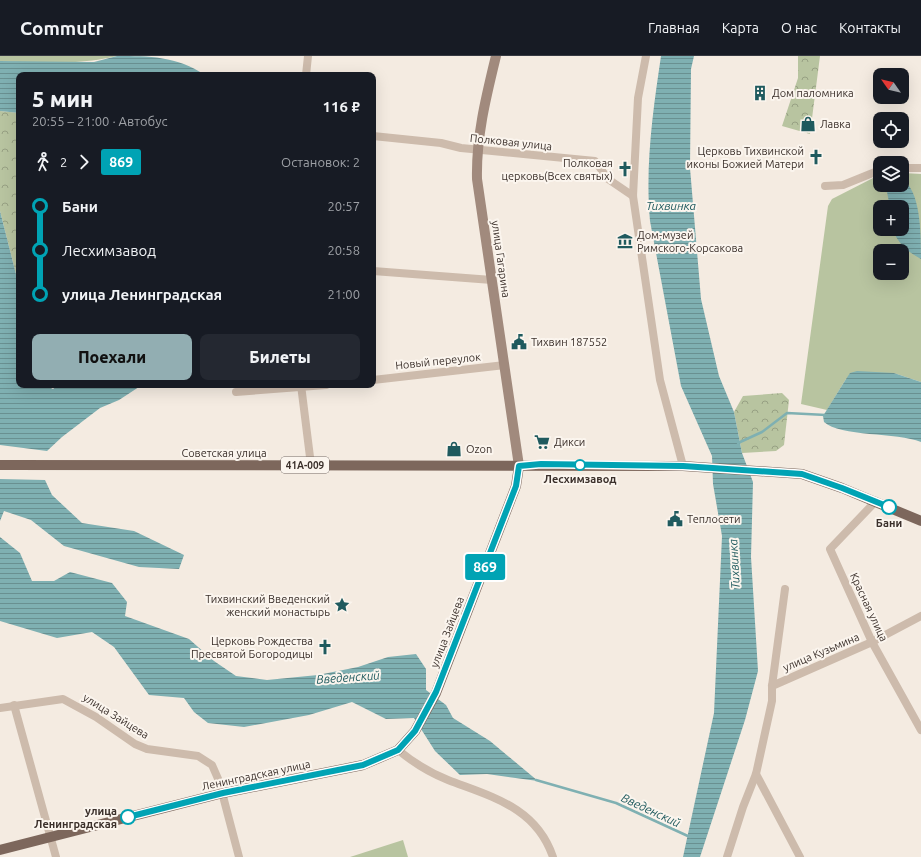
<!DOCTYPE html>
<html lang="ru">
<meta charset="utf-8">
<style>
:root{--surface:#171b24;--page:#242831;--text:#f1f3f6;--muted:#9ea1a6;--line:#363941;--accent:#92aeb2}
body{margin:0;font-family:Ubuntu,sans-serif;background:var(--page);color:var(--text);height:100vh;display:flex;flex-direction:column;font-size:15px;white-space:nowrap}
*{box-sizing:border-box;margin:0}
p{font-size:13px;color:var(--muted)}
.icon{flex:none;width:22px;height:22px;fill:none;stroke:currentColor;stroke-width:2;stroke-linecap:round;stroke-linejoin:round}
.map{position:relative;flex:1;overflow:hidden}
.panel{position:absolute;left:16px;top:16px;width:360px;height:316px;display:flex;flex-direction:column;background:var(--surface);border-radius:8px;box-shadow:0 4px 16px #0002}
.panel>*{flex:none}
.badge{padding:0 8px;border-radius:3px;font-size:14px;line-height:26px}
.needle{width:26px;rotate:304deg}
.tools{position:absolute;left:873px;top:12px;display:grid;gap:8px}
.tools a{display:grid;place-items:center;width:36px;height:36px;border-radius:8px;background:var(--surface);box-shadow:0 4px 16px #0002;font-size:20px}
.map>.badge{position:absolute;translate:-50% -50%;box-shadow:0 0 0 2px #fff}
.legs{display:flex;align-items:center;gap:6px;height:44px;padding:0 16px;font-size:13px}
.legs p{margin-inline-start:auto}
.overview{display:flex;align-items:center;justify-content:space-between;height:68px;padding:0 16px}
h1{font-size:22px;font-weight:800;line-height:30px}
.action{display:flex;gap:8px;margin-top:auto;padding:8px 16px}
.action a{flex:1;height:46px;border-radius:8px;background:var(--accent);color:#111;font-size:16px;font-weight:800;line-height:46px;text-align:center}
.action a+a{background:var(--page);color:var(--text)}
ul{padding:0 16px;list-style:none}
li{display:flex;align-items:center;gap:14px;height:44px;font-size:15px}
li i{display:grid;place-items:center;width:6px;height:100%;margin:0 5px;background:currentColor}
li i::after{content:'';width:10px;height:10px;margin:-5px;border:3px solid;border-radius:50%;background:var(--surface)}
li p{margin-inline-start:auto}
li:first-child i{background:linear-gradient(#0000 50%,currentColor 0)}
li:last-child i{background:linear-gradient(currentColor 50%,#0000 0)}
header{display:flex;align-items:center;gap:24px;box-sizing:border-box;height:56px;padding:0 20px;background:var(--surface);border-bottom:1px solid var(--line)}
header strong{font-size:19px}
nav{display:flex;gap:22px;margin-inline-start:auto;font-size:14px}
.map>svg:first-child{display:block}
.green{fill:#b8c4a0;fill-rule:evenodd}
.forest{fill:url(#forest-crowns)}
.water{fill:url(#water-rules)}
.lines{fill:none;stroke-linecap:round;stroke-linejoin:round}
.stream{stroke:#7fb0b2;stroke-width:2.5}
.street{stroke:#cdbbac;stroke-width:8}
.secondary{stroke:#a18a7d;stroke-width:10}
.primary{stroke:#7d675c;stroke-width:10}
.line-1-casing{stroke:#fff;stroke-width:9}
.line-1{stroke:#00a3b4;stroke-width:6}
.stop-1-dot{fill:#fff;stroke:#00a3b4;stroke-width:2}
.labels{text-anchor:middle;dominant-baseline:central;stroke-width:4;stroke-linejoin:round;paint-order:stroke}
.shield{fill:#fbf5ee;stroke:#756b66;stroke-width:1}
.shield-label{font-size:10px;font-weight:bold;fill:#3b302b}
.poi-label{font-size:11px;fill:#3b302b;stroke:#fbf5ee;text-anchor:start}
.street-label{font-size:11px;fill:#3b302b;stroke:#fbf5ee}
.stop-label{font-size:11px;font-weight:bold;fill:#3b302b;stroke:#fbf5ee}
.water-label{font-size:12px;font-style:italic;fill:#1f5a5e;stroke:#fbf5ee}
</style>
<header>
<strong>Commutr</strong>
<nav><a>Главная</a><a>Карта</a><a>О нас</a><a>Контакты</a></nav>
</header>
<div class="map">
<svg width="921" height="801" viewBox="0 0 921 801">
<defs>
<pattern id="forest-crowns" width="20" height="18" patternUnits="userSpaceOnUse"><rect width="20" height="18" fill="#b8c4a0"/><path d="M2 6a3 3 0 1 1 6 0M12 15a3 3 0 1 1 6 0" fill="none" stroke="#97a083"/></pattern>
<pattern id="water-rules" width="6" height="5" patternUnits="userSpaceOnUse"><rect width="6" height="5" fill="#7fb0b2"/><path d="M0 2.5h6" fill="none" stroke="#699091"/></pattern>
</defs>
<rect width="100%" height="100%" fill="#f4ebe1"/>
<g class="green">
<path d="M0,0H117C79,9 39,7 0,5Z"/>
<path d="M902,117L921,118V326L894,317L846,323L827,354L801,348L828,150L832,143L877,120H880V129H902ZM880,151H902V173H880ZM880,195H902V217H880Z"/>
<path d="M403,784L408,801H350Z"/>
</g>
<g class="forest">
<path d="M798,0H820L810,78L782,70L798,22Z"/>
<path d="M0,55L19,57V230L0,155Z"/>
<path d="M782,337L789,344L784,389L776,395L742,397L734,356L743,340Z"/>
</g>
<g class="water">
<path d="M117,0C149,0 177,0 205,19H19V57L0,55V5L94,6Z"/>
<path d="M661,0H694L691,13L690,112L701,243L719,320L734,356L742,397L753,426L751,501L758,615L745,664L700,801H683L714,657L722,480L713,428L712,400L681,330L650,165C645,110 653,54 661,0Z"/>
<path d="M902,123C921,135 921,178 921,203C908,196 898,188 893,174L902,173V151H890L886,131L887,129H902Z"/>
<path d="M0,155L19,230V329H45L53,333L58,329H142L119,344L100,352L62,381L47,395L0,389Z"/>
<path d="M857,315L894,317L921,326V386C897,376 840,381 824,366L823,360L846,323L850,317Z"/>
<path d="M0,423L45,424L52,439L82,467L134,475L184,499L179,513L139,511L64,490L31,464L4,455L0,465Z"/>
<path d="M0,481L20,497L32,525H54L70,516L112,527L127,546L125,560L189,583L214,605L236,620L267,624L318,619L358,611L388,601L416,598L426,613V634L446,649L453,662L490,685L538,725L487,718L460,719L435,695L414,662L386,663L352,646L309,659L244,671L208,667L194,656L184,642L149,639L114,591L92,576L57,582L0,565Z"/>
</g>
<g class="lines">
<g class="stream">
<path d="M738,387L762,376L787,357L826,359"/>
<path d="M536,724L616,747L690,781"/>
</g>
<g class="street">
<path d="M646,0L638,42L633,140L660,324L683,410"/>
<path d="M306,19L308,0"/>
<path d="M373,80L441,87L461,92L595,105L608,123L633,140"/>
<path d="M902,112H921"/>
<path d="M825,130L843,129L880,114"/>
<path d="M373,215L492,224"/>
<path d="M373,324L505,309"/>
<path d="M301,329L311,409"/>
<path d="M236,336L326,329"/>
<path d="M876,445L830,493L872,586L921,674"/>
<path d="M772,630L872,586L921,560"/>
<path d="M14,649L56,801"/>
<path d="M0,652L63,643L96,661L135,688L147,693L198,700L212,709L219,725L239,801"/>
<path d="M398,694C414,707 430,717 448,724C492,741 536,751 553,801"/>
<path d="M756,718L800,801"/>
<path d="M727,801L743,751L756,718L772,645V630L785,533"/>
</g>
<path class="secondary" d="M496,0C486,41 476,81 477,123L519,410"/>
<g class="primary">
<path d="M0,409L683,410L802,418L842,432L921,465"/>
<path d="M0,794L223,737L363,709L398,694L415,675L436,637L516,430L519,410"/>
</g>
</g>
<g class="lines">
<defs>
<path id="line-1" d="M128,761L223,737L363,709L398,694L415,675L436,636L516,430L519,410L541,408L683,410L802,418L842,432L889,451"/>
</defs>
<use href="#line-1" class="line-1-casing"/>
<use href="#line-1" class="line-1"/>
</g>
<defs>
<symbol id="building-bare" viewBox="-9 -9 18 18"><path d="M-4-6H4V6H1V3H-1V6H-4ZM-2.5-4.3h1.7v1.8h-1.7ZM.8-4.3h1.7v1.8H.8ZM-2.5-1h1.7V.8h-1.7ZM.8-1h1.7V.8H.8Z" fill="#1f5a5e" stroke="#fbf5ee" stroke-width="2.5" paint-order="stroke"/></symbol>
<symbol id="shop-bare" viewBox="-9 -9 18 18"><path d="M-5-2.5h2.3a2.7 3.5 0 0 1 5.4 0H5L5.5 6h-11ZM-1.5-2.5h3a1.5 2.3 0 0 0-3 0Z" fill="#1f5a5e" stroke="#fbf5ee" stroke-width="2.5" paint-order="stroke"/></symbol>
<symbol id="church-bare" viewBox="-9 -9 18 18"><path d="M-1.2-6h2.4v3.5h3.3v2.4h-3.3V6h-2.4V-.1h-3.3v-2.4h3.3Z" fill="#1f5a5e" stroke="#fbf5ee" stroke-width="2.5" paint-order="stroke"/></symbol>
<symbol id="museum-bare" viewBox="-9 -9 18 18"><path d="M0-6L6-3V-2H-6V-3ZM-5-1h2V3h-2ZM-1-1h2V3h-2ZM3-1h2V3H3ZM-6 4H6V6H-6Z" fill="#1f5a5e" stroke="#fbf5ee" stroke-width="2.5" paint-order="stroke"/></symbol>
<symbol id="civic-bare" viewBox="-9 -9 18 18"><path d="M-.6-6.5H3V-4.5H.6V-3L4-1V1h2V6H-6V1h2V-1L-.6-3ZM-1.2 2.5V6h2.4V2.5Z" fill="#1f5a5e" stroke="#fbf5ee" stroke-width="2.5" paint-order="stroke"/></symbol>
<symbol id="supermarket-bare" viewBox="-9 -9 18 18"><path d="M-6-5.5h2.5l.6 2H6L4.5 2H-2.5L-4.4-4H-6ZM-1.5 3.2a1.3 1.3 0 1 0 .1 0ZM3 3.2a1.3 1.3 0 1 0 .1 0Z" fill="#1f5a5e" stroke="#fbf5ee" stroke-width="2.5" paint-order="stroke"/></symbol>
<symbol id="sight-bare" viewBox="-9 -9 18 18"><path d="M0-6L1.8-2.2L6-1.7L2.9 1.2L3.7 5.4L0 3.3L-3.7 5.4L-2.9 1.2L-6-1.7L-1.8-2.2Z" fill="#1f5a5e" stroke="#fbf5ee" stroke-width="2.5" paint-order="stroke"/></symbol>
</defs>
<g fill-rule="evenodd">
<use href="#building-bare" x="749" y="26" width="22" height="22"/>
<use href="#shop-bare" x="797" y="57" width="22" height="22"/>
<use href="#church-bare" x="805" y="90" width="22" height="22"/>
<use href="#church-bare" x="614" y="102" width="22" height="22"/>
<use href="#museum-bare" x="614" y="174" width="22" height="22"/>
<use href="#civic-bare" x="508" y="275" width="22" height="22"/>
<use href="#supermarket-bare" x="531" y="375" width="22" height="22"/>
<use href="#shop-bare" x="443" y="382" width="22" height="22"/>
<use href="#civic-bare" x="664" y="452" width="22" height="22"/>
<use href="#sight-bare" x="331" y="538" width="22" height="22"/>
<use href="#church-bare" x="314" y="580" width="22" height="22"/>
</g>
<g class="stop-1-dot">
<circle cx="580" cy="409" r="5"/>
<circle cx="889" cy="451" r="7"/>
<circle cx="128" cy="761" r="7"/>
</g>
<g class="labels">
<rect class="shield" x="281" y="401" width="48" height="16" rx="3"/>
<g class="shield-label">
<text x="305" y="409">41А-009</text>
</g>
<g class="poi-label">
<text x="772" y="37">Дом паломника</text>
<text x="820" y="68">Лавка</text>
<text x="804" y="95" text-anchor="end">Церковь Тихвинской<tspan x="804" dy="13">иконы Божией Матери</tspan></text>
<text x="613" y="107" text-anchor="end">Полковая<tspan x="613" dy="13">церковь(Всех святых)</tspan></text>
<text x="637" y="179">Дом-музей<tspan x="637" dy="13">Римского-Корсакова</tspan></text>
<text x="531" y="286">Тихвин 187552</text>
<text x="554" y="386">Дикси</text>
<text x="466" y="393">Ozon</text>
<text x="687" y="463">Теплосети</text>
<text x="330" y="543" text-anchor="end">Тихвинский Введенский<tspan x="330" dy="13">женский монастырь</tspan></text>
<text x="313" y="585" text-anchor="end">Церковь Рождества<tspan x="313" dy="13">Пресвятой Богородицы</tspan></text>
</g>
<g class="street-label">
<text transform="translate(511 86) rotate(6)">Полковая улица</text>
<text transform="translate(501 203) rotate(82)">улица Гагарина</text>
<text transform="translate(438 305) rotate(-6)">Новый переулок</text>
<text x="224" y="397">Советская улица</text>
<text transform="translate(869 551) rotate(65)">Красная улица</text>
<text transform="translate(447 576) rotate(-69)">улица Зайцева</text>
<text transform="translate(821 596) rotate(-23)">улица Кузьмина</text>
<text transform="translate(116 660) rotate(32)">улица Зайцева</text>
<text transform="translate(256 719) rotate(-12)">Ленинградская улица</text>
</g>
<g class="stop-label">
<text x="580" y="423">Лесхимзавод</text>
<text x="889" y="467">Бани</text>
<text x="117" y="755" text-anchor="end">улица<tspan x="117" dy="13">Ленинградская</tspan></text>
</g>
<g class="water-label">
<text x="671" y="149">Тихвинка</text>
<text transform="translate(734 508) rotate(-93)">Тихвинка</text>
<text transform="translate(348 621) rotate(-4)">Введенский</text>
<text transform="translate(651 754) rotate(25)">Введенский</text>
</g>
</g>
</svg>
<div class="tools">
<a><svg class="needle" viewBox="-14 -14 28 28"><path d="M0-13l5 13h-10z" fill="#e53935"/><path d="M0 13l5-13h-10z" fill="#9ea1a6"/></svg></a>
<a><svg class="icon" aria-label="locate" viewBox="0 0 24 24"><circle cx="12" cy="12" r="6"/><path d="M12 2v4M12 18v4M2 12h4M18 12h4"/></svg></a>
<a><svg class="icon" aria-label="layers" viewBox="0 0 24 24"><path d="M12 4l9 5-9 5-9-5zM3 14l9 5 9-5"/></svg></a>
<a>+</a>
<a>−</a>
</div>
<b class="badge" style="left:485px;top:511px;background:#00a3b4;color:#fff">869</b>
<section class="panel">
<div class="overview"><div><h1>5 мин</h1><p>20:55 – 21:00 · Автобус</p></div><b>116 ₽</b></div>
<div class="legs"><svg class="icon" aria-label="walk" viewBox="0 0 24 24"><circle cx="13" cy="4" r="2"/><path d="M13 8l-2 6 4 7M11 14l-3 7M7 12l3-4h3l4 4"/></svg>2<svg class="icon" aria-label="forward" viewBox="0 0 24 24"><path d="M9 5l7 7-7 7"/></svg><b class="badge" style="background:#00a3b4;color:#fff">869</b><p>Остановок: 2</p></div>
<ul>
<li><i style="color:#00a3b4"></i><b>Бани</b><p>20:57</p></li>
<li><i style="color:#00a3b4"></i><span>Лесхимзавод</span><p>20:58</p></li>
<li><i style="color:#00a3b4"></i><b>улица Ленинградская</b><p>21:00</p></li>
</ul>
<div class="action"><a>Поехали</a><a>Билеты</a></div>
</section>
</div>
